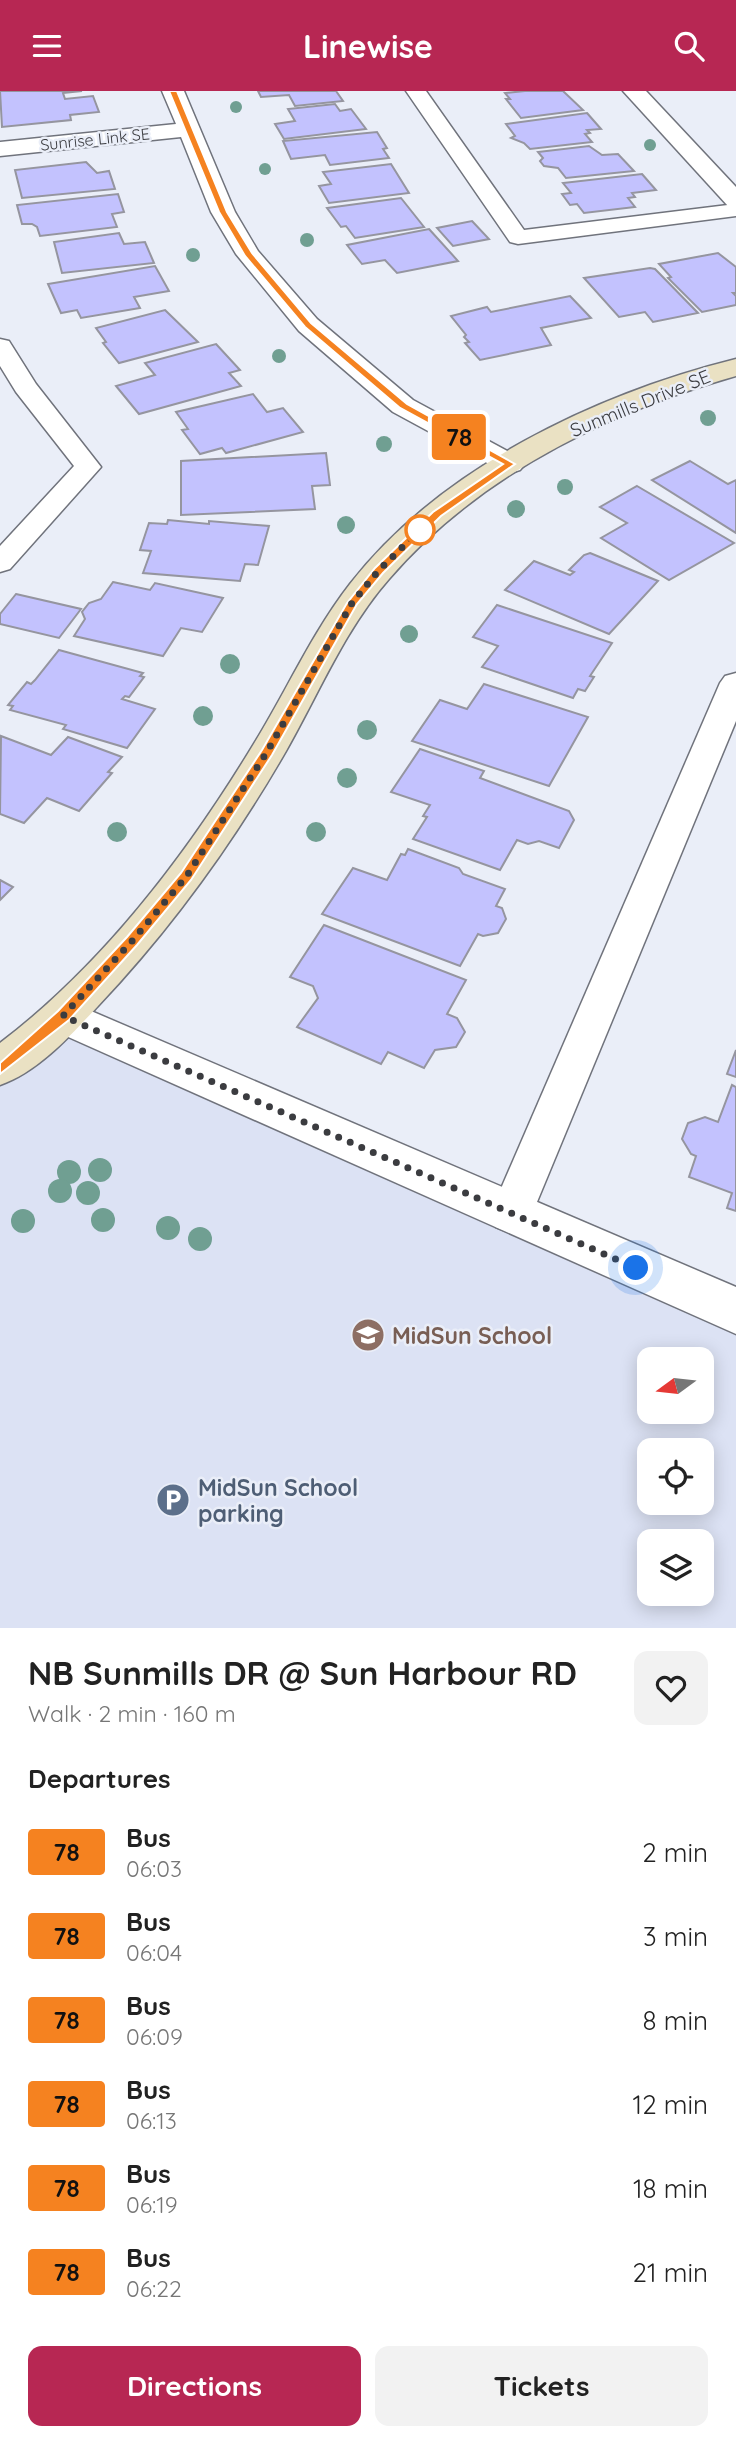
<!DOCTYPE html>
<meta charset="utf-8">
<style>
:root{--surface:#fff;--page:#f2f2f2;--text:#222;--muted:#767676;--accent:#b72753}
body{margin:0;font-family:Quicksand,sans-serif;background:var(--page);color:var(--text);height:100vh;display:flex;flex-direction:column;font-size:26px;white-space:nowrap}
*{box-sizing:border-box;margin:0}
p{font-size:23px;color:var(--muted)}
.icon{flex:none;width:38px;height:38px;fill:none;stroke:currentColor;stroke-width:2;stroke-linecap:round;stroke-linejoin:round}
.map{position:relative;height:1537px;overflow:hidden}
.drawer{display:flex;flex-direction:column;background:var(--surface);flex:1}
.drawer>*{flex:none}
.badge{padding:0 14px;border-radius:5px;font-size:24px;line-height:46px}
.needle{width:46px;rotate:255deg}
.controls{position:absolute;left:637px;top:1256px;display:grid;gap:14px}
.controls a{display:grid;place-items:center;width:77px;height:77px;border-radius:14px;background:var(--surface);box-shadow:0 4px 18px #0003;font-size:35px}
.you{position:absolute;width:35px;height:35px;margin:-18px;border:5px solid #fff;border-radius:50%;background:#1a73e8;box-shadow:0 0 0 10px #1a73e833}
.map>.badge{position:absolute;translate:-50% -50%;box-shadow:0 0 0 4px #fff}
h2{padding:0 28px;font-size:26px;line-height:63px}
.round{display:grid;place-items:center;flex:none;width:74px;height:74px;border-radius:14px;background:var(--page)}
.summary{display:flex;align-items:center;justify-content:space-between;height:119px;padding:0 28px}
h1{font-size:33px;font-weight:700;line-height:52px}
.button{display:flex;gap:14px;margin-top:auto;padding:14px 28px}
.button a{flex:1;height:80px;border-radius:14px;background:var(--accent);color:#fff;font-size:28px;font-weight:700;line-height:80px;text-align:center}
.button a+a{background:var(--page);color:var(--text)}
ul{padding:0;list-style:none}
li{display:flex;align-items:center;gap:21px;height:84px;padding:0 28px}
li div{flex:1}
li b{display:block;font-size:26px}
li em{font-style:normal}
li .badge{min-width:77px;font-weight:700;text-align:center}
header{display:flex;justify-content:space-between;align-items:center;height:91px;padding:0 28px;background:var(--accent);color:#fff;font-size:32px;font-weight:700}
.map>svg:first-child{display:block}
.built{fill:#dce2f4;fill-rule:evenodd}
.building{fill:#c3c2fe;stroke:#95959f;stroke-width:2}
.lines{fill:none;stroke-linecap:round;stroke-linejoin:round}
.lane-casing{stroke:#70737c;stroke-width:3}
.street-casing{stroke:#70737c;stroke-width:3}
.secondary-casing{stroke:#70737c;stroke-width:3}
.lane{fill:#fff;fill-rule:evenodd}
.street{fill:#fff;fill-rule:evenodd}
.secondary{fill:#eae1c3;fill-rule:evenodd}
.tree{fill:#709f92}
.line{fill:#f58220;stroke:#fff;stroke-width:2}
.walk{stroke:#3b3c40;stroke-width:7;stroke-dasharray:0 12.6}
.stop-dot{fill:#fff;stroke:#f58220;stroke-width:3.5}
.labels{text-anchor:middle;dominant-baseline:central;stroke-width:5;stroke-linejoin:round;paint-order:stroke}
.far-street-label{font-size:16px;fill:#3b3c40;stroke:#eaeef8}
.street-label{font-size:19px;fill:#3b3c40;stroke:#eaeef8}
.near-education-label{font-size:23px;font-weight:bold;fill:#785e54;stroke:#eaeef8;text-anchor:start}
.near-service-label{font-size:23px;font-weight:bold;fill:#4e5e75;stroke:#eaeef8;text-anchor:start}
</style>
<header><svg class="icon" aria-label="menu" viewBox="0 0 24 24"><path d="M4 6h16M4 12h16M4 18h16"/></svg>Linewise<svg class="icon" aria-label="search" viewBox="0 0 24 24"><circle cx="10" cy="10" r="6"/><path d="M15 15l6 6"/></svg></header>
<div class="map">
<svg width="736" height="1537" viewBox="0 0 736 1537">
<rect width="100%" height="100%" fill="#eaeef8"/>
<path class="built" d="M63,925L736,1220V1537H0V976ZM649,1269H702V1321H649ZM649,1360H702V1412H649ZM649,1451H702V1503H649Z"/>
<g class="building">
<path d="M0,0H82L63,2L65,8L93,5L99,21L70,24L71,29L2,36Z"/>
<path d="M258,0H336L343,10L295,15L289,4L261,6Z"/>
<path d="M525,0H563L583,19L521,27L506,8H510L505,2Z"/>
<path d="M335,13L340,20L351,18L366,38L284,48L275,33L295,30L288,18Z"/>
<path d="M587,22L601,38L587,39L590,42L585,43L592,51L530,58L524,52L511,47L515,45L506,33Z"/>
<path d="M377,41L387,57L383,58L389,67L330,74L325,64L291,68L283,50Z"/>
<path d="M589,55L602,64L618,63L634,80L566,87L558,77L544,75L540,70L543,67L538,61Z"/>
<path d="M86,71L97,82L109,80L115,98L22,107L15,79Z"/>
<path d="M391,73L409,102L329,112L319,95L331,93L323,81Z"/>
<path d="M642,83L656,99L632,102L635,106L628,107L635,116L584,122L577,113L570,114L562,103L571,102L563,92Z"/>
<path d="M118,103L124,121L112,123L117,136L40,145L37,136L32,133H22L17,114Z"/>
<path d="M401,107L424,136L355,147L346,135L341,136L327,117Z"/>
<path d="M472,130L489,148L453,155L437,137Z"/>
<path d="M429,138L458,170L397,182L385,169L362,173L347,154Z"/>
<path d="M119,142L124,153L145,151L154,172L62,182L54,151Z"/>
<path d="M718,162L736,176V202H733L736,205V214L702,221L668,187L671,186L659,173Z"/>
<path d="M155,175L169,200L134,206L140,217L81,227L77,219L61,222L48,193Z"/>
<path d="M650,177L655,178L698,222L653,231L645,221L619,226L584,187Z"/>
<path d="M570,205L591,227L541,237L551,254L480,269L465,252L469,251L464,246L466,244L451,225L487,216L491,221Z"/>
<path d="M165,219L198,251L119,272L103,252L106,251L96,237Z"/>
<path d="M216,253L240,279L229,282L241,295L139,323L116,295L155,284L145,272Z"/>
<path d="M253,303L267,321L283,317L303,341L226,362L222,357L200,363L182,339L188,338L176,321Z"/>
<path d="M326,362L330,394L312,395L315,418L181,424V370Z"/>
<path d="M690,370L728,393L736,389V442L652,389Z"/>
<path d="M637,395L734,452L669,489L601,447L627,432L600,416Z"/>
<path d="M168,429L209,433V430L269,435L258,474L245,473L240,490L143,482L151,460L140,459L149,432L167,433Z"/>
<path d="M590,462L658,490L609,543L505,499L534,470L570,484L574,481L569,479L584,464Z"/>
<path d="M113,491L150,499L155,492L223,507L202,541L181,537L163,565L74,545L85,528L82,521L89,512L101,508Z"/>
<path d="M16,503L81,518L59,547L0,533V523Z"/>
<path d="M497,514L612,552L590,585L594,586L585,600L578,598L573,607L482,576L498,555L473,546Z"/>
<path d="M59,559L143,582L140,585L144,586L129,606L125,605L122,608L155,618L127,657L63,638L66,634L10,619L13,615L8,614L27,591L31,593L35,589Z"/>
<path d="M484,593L588,626L549,695L412,650L440,609L467,618Z"/>
<path d="M1,645L51,664L68,646L122,666L108,681L112,682L79,720L47,707L24,732L0,723Z"/>
<path d="M420,658L484,680L480,687L569,720L574,729L559,757L539,750L528,753L517,749L500,779L413,748L427,726L423,725L430,714L391,701Z"/>
<path d="M408,758L459,777L463,783L505,798L496,815L502,817L506,828L498,842L483,845L478,843L460,875L322,823L353,777L387,789L401,763L405,764Z"/>
<path d="M0,789L13,796L0,809Z"/>
<path d="M324,834L466,889L447,923L457,927L465,941L456,956L435,959L424,977L388,961L381,973L297,936L318,907L313,895L290,886Z"/>
<path d="M736,959V986L727,983Z"/>
<path d="M732,994L736,996V1120L727,1117L732,1102L689,1086L696,1065L691,1063L682,1048L688,1032L705,1026L718,1031Z"/>
</g>
<g class="lines">
<defs>
<g id="lane">
<path d="M406,0H426L524,139L736,113V125L518,153L510,151Z"/>
<path d="M0,248L9,250L36,293L101,376L10,478L0,481V455L74,375L16,301L0,275Z"/>
<path d="M736,582V630L532,1123L526,1136L511,1142L496,1136L490,1123L720,592L725,585Z"/>
</g>
<g id="street">
<path d="M162,0H184L235,121L258,160L317,228L413,309L520,367L525,373L520,379L510,382L500,379L393,321L299,240L236,163L211,121L181,46L0,65V51L176,33Z"/>
<path d="M623,0H646L736,96V117L728,115Z"/>
<path d="M63,908L736,1196V1243L48,937L42,925L48,913Z"/>
</g>
<path id="secondary" d="M736,268V285C607,322 479,384 389,488C345,538 319,602 286,660C233,752 171,838 98,915C71,944 38,981 0,994V952C104,873 188,762 255,651C287,599 312,542 350,493C440,377 596,303 736,268Z"/>
</defs>
<use href="#lane" class="lane-casing"/>
<use href="#street" class="street-casing"/>
<use href="#secondary" class="secondary-casing"/>
<use href="#lane" class="lane"/>
<use href="#street" class="street"/>
<use href="#secondary" class="secondary"/>
</g>
<g class="tree">
<circle cx="236" cy="16" r="6"/>
<circle cx="650" cy="54" r="6"/>
<circle cx="265" cy="78" r="6"/>
<circle cx="307" cy="149" r="7"/>
<circle cx="193" cy="164" r="7"/>
<circle cx="279" cy="265" r="7"/>
<circle cx="708" cy="327" r="8"/>
<circle cx="384" cy="353" r="8"/>
<circle cx="565" cy="396" r="8"/>
<circle cx="516" cy="418" r="9"/>
<circle cx="346" cy="434" r="9"/>
<circle cx="409" cy="543" r="9"/>
<circle cx="230" cy="573" r="10"/>
<circle cx="203" cy="625" r="10"/>
<circle cx="367" cy="639" r="10"/>
<circle cx="347" cy="687" r="10"/>
<circle cx="117" cy="741" r="10"/>
<circle cx="316" cy="741" r="10"/>
<circle cx="100" cy="1079" r="12"/>
<circle cx="69" cy="1081" r="12"/>
<circle cx="60" cy="1100" r="12"/>
<circle cx="88" cy="1102" r="12"/>
<circle cx="103" cy="1129" r="12"/>
<circle cx="23" cy="1130" r="12"/>
<circle cx="168" cy="1137" r="12"/>
<circle cx="200" cy="1148" r="12"/>
</g>
<path class="line" d="M169,0H177L227,121L252,162L311,232L407,313L515,373L441,425L383,482L357,513L272,664L191,789L137,854L69,929L0,983V972L58,920L127,846L181,782L262,659L347,512L375,477L433,421L503,373L400,317L305,236L245,165L219,121Z"/>
<g class="lines">
<path class="walk" d="M420,439L379,479L352,512L267,661L186,786L132,850L63,925L636,1177"/>
</g>
<defs>
<symbol id="school-disc" viewBox="-11 -11 22 22"><circle r="9.5" fill="#8d6e63" stroke="#eaeef8"/><path d="M0-5L7-2L0 1L-7-2ZM-4 1L0 2.5L4 1V4Q0 6-4 4Z" fill="#fff"/></symbol>
<symbol id="parking-disc" viewBox="-11 -11 22 22"><circle r="9.5" fill="#5c6f8a" stroke="#eaeef8"/><path d="M-3.5-5.5H1a3.5 3.5 0 0 1 0 7H-1V5.5H-3.5ZM-1-3.4V-.6H.8a1.4 1.4 0 0 0 0-2.8Z" fill="#fff"/></symbol>
</defs>
<g fill-rule="evenodd">
<use href="#school-disc" x="349" y="1225" width="38" height="38"/>
<use href="#parking-disc" x="154" y="1390" width="38" height="38"/>
</g>
<circle class="stop-dot" cx="420" cy="439" r="14"/>
<g class="labels">
<g class="far-street-label">
<text transform="translate(95 48) rotate(-6)">Sunrise Link SE</text>
</g>
<g class="street-label">
<text transform="translate(640 312) rotate(-22)">Sunmills Drive SE</text>
</g>
<g class="near-education-label">
<text x="392" y="1244">MidSun School</text>
</g>
<g class="near-service-label">
<text x="198" y="1396">MidSun School<tspan x="198" dy="26">parking</tspan></text>
</g>
</g>
</svg>
<div class="controls">
<a><svg class="needle" viewBox="-14 -14 28 28"><path d="M0-13l5 13h-10z" fill="#e53935"/><path d="M0 13l5-13h-10z" fill="#767676"/></svg></a>
<a><svg class="icon" aria-label="locate" viewBox="0 0 24 24"><circle cx="12" cy="12" r="6"/><path d="M12 2v4M12 18v4M2 12h4M18 12h4"/></svg></a>
<a><svg class="icon" aria-label="layers" viewBox="0 0 24 24"><path d="M12 4l9 5-9 5-9-5zM3 14l9 5 9-5"/></svg></a>
</div>
<div class="you" style="left:636px;top:1177px"></div>
<b class="badge" style="left:459px;top:346px;background:#f58220;color:#111">78</b>
</div>
<section class="drawer">
<div class="summary"><div><h1>NB Sunmills DR @ Sun Harbour RD</h1><p>Walk · 2 min · 160 m</p></div><a class="round"><svg class="icon" aria-label="heart" viewBox="0 0 24 24"><path d="M12 20l-8-8c-3-5 5-10 8-4 3-6 11-1 8 4z"/></svg></a></div>
<h2>Departures</h2>
<ul>
<li><span class="badge" style="background:#f58220;color:#111">78</span><div><b>Bus</b><p>06:03</p></div><em>2 min</em></li>
<li><span class="badge" style="background:#f58220;color:#111">78</span><div><b>Bus</b><p>06:04</p></div><em>3 min</em></li>
<li><span class="badge" style="background:#f58220;color:#111">78</span><div><b>Bus</b><p>06:09</p></div><em>8 min</em></li>
<li><span class="badge" style="background:#f58220;color:#111">78</span><div><b>Bus</b><p>06:13</p></div><em>12 min</em></li>
<li><span class="badge" style="background:#f58220;color:#111">78</span><div><b>Bus</b><p>06:19</p></div><em>18 min</em></li>
<li><span class="badge" style="background:#f58220;color:#111">78</span><div><b>Bus</b><p>06:22</p></div><em>21 min</em></li>
</ul>
<div class="button"><a>Directions</a><a>Tickets</a></div>
</section>
